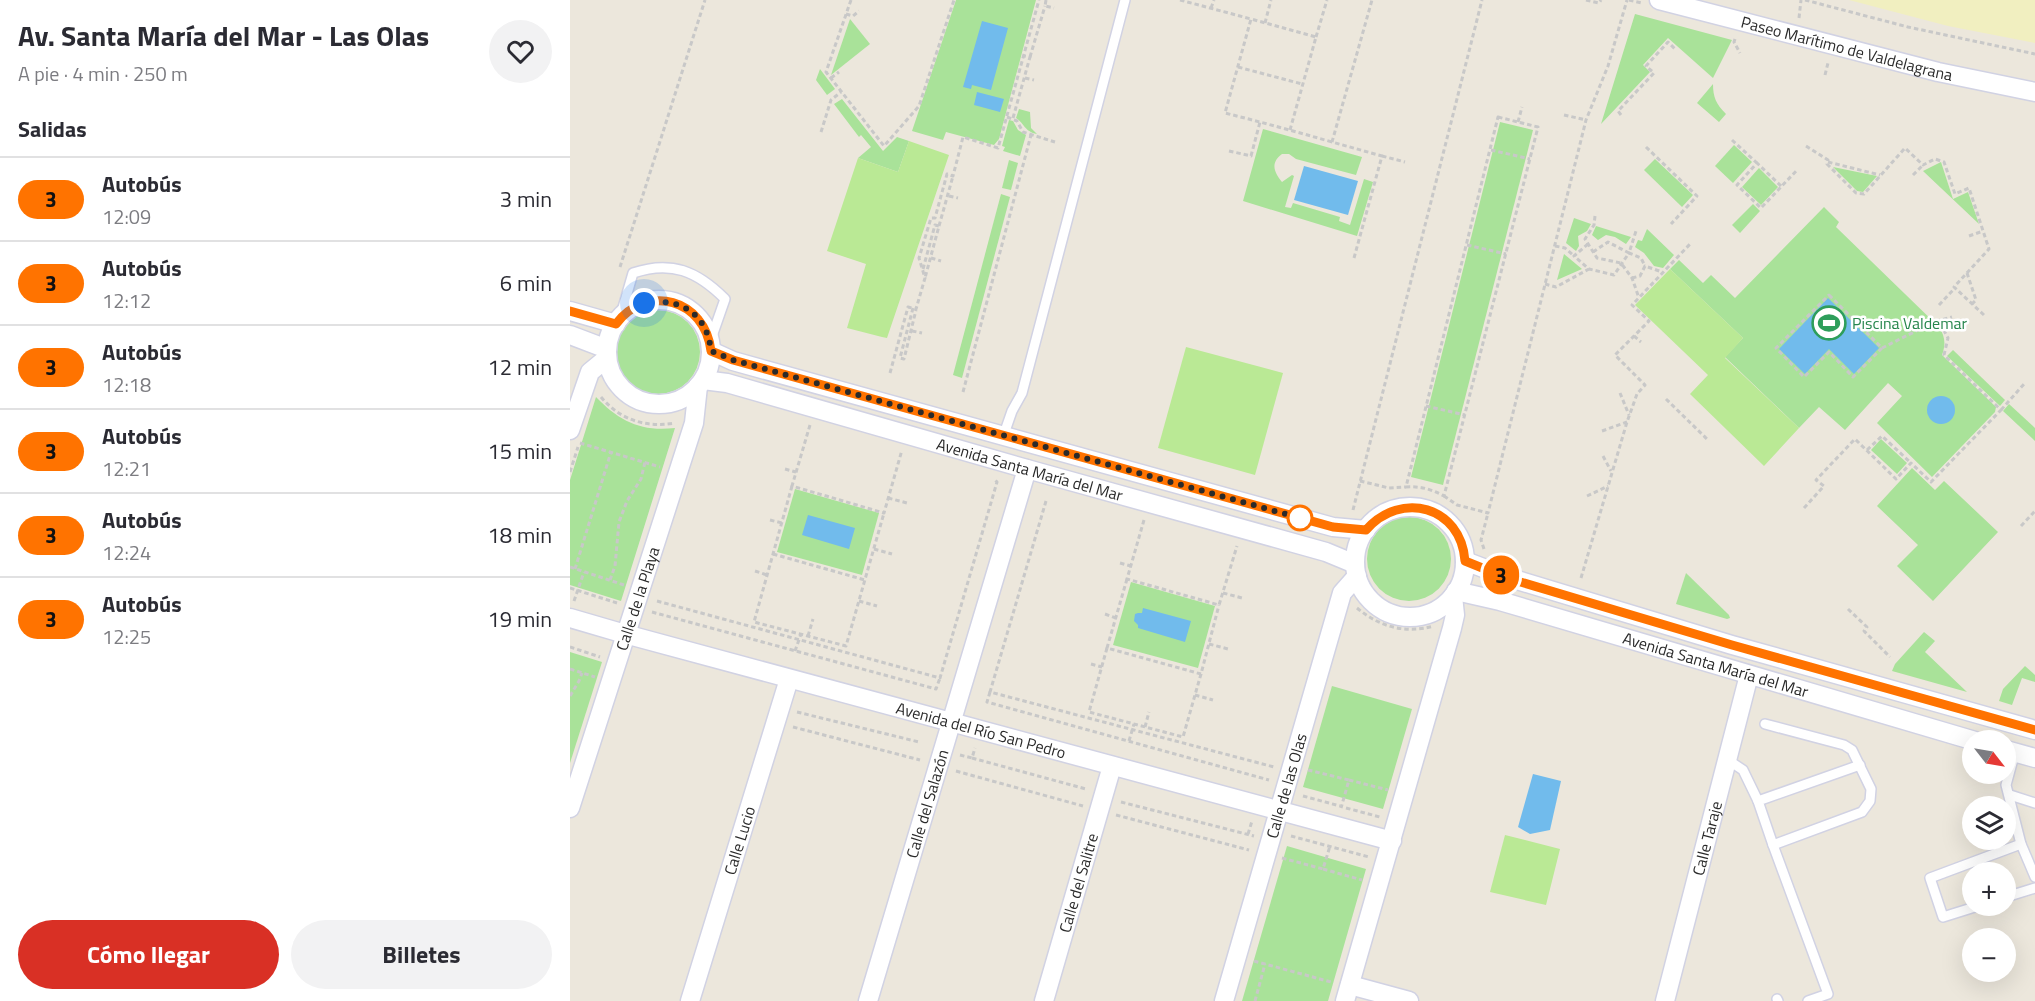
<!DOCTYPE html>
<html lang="es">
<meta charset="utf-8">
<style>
:root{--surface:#fff;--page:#f2f2f3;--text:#2b2b33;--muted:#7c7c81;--line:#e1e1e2;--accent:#d93025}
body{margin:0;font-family:"Titillium Web",sans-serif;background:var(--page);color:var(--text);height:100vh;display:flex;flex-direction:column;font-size:22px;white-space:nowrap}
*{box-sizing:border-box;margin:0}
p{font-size:20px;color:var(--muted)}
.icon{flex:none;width:33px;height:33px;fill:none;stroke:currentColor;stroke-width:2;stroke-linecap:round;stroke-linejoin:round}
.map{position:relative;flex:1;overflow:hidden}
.drawer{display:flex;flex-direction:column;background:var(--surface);width:570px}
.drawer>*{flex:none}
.badge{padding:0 12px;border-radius:20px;font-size:21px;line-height:39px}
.needle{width:39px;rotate:121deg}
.fabs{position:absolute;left:1392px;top:730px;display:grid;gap:12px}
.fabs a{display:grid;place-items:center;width:54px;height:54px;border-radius:50%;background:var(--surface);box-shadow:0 6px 24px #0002;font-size:30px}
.you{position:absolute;width:30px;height:30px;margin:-15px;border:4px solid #fff;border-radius:50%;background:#1a73e8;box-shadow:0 0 0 9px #1a73e833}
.map>.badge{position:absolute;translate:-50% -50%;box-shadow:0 0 0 3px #fff}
h2{padding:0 18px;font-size:22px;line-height:54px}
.round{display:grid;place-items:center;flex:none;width:63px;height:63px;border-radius:32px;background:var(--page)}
.head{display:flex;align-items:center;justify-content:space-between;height:102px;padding:0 18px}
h1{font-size:28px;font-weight:700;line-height:45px}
.button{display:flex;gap:12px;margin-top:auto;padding:12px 18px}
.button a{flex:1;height:69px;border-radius:36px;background:var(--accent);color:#fff;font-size:24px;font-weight:700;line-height:69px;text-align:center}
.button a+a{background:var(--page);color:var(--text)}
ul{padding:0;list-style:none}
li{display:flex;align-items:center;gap:18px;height:84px;padding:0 18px;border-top:2px solid var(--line)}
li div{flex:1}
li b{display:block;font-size:22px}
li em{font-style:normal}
li .badge{min-width:66px;font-weight:700;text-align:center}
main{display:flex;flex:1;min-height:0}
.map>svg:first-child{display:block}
.green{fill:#a9e299}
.sand{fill:#f1efc0}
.pitch{fill:#bae995}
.water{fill:#71bbec}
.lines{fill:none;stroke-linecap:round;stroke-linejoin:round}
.service-casing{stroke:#d1d2e3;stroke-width:12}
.minor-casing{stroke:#d1d2e3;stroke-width:21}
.path{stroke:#c8c8c8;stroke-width:3;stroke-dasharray:4.5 3;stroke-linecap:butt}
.service{stroke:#fff;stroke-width:9}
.minor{stroke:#fff;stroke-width:18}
.line-casing{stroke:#fff;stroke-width:14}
.line{stroke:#ff7300;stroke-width:9}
.walk{stroke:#2a2a2a;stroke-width:6;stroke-dasharray:0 10.8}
.stop-dot{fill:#fff;stroke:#ff7300;stroke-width:3}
.labels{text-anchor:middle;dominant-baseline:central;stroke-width:5;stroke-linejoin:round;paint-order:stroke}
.street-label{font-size:16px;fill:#2a2a2a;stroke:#fff}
.leisure-label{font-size:16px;fill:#27864d;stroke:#fff;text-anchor:start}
</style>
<main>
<section class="drawer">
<div class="head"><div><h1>Av. Santa María del Mar - Las Olas</h1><p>A pie · 4 min · 250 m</p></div><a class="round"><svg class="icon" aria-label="heart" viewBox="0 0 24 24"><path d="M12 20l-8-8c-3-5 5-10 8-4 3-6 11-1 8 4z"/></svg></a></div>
<h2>Salidas</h2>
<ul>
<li><span class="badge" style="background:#ff7300;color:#111">3</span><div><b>Autobús</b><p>12:09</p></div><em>3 min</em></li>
<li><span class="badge" style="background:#ff7300;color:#111">3</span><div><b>Autobús</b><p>12:12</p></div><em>6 min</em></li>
<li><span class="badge" style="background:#ff7300;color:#111">3</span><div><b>Autobús</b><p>12:18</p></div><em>12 min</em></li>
<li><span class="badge" style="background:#ff7300;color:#111">3</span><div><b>Autobús</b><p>12:21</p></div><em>15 min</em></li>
<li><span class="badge" style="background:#ff7300;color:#111">3</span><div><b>Autobús</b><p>12:24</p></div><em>18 min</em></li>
<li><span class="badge" style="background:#ff7300;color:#111">3</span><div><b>Autobús</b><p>12:25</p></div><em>19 min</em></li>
</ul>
<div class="button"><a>Cómo llegar</a><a>Billetes</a></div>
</section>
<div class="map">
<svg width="1465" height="1001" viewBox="0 0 1465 1001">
<rect width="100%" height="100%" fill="#ece7dc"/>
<g class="green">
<path d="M386,0H466L429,139L424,145L376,132L373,140L342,131Z"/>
<path d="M1065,14L1162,40L1143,78L1098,38L1073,65L1080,72L1031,124Z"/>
<path d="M280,19L300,44L261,75Z"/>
<path d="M250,69L265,89L257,95L246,80Z"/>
<path d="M1143,84C1143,97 1146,104 1156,114L1149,122L1127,103Z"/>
<path d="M272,99L313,151L327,137L339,141L328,172L288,158L301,147L291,135L289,137L264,104Z"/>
<path d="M449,109L460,112L461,128L467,134C455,132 454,123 446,118Z"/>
<path d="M439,120L443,121L448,130L456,135L450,156L433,151L435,147L432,146Z"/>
<path d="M930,122L963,130L873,485L841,477Z"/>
<path d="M693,129L792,157L786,175L726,159L719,154H712C700,163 704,172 712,182L722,175L724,176L715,207L721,208L723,203L770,217L769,221L780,225L794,179L803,182L787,236L673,201Z"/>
<path d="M1164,145L1182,162L1163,183L1145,166Z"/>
<path d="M1085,159L1123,195L1112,207L1074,170Z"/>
<path d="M439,160L448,163L441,190L432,188Z"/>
<path d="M1371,162L1383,199L1398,192L1409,224L1353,171Z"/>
<path d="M1263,167L1307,176L1293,192L1287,191Z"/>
<path d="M1189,168L1208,187L1191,205L1172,187Z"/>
<path d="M431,194L440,197L392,378L383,375Z"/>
<path d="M1183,204L1190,211L1170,233L1162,225Z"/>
<path d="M1254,207L1269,222L1266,227L1369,327C1375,336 1376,344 1372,355L1426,407L1425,412L1362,477L1307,423L1332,396L1318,383L1275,430L1249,407L1229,428L1155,357L1173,338L1100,269L1109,260L1133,283L1141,275L1165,298Z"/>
<path d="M1004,218L1021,224L1017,231L1008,236L1009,246L1006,251L996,243Z"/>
<path d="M1026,226L1061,237L1056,244L1045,237L1036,235L1028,240L1022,235Z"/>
<path d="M1077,229L1104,255L1093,268L1084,266L1074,253L1065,247L1068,240L1072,241Z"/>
<path d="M994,254L1012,269L987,280Z"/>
<circle cx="88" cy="352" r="42"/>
<path d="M1383,350L1435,400L1430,406L1377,356Z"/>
<path d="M26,397C49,421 71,432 105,428L51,601L0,585V480Z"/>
<path d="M1439,404L1465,428V441L1433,411Z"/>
<path d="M1311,439L1337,463L1327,474L1301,450Z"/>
<path d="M1342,468L1365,490L1374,481L1428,532L1363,601L1327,566L1348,545L1307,506Z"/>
<path d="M225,489L309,513L292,575L207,552Z"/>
<circle cx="839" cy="559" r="42"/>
<path d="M1116,573L1159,615L1160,618L1157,619L1106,604Z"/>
<path d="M561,582L645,606L628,668L543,645Z"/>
<path d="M1354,632L1365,641L1355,652L1397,692L1322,671L1325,664Z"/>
<path d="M0,652L32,662L0,763Z"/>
<path d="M1455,666L1465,675V682L1452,678L1442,705L1429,701L1433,689Z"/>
<path d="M762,686L842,709L813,809L733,787Z"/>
<path d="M717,846L796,869L758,1001H672Z"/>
</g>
<path class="sand" d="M1279,0H1465V43L1378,26Z"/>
<g class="pitch">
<path d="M339,141L379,155L317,338L312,337L277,328L296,264L257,251L288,158L328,172Z"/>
<path d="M1100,269L1173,338L1155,358L1229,428L1194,466L1120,394L1138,375L1065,305Z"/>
<path d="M616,347L713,373L685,475L588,448Z"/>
<path d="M935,835L990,849L976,905L920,892Z"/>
</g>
<g class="water">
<path d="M412,21L438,28L421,90L402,85L401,89L393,87Z"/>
<path d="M407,92L434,99L430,112L404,105Z"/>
<path d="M734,166L788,181L778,215L724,200Z"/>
<path d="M1258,298L1309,348L1284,374L1259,349L1235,374L1209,349Z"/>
<circle cx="1371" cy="410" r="14"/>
<path d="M238,515L285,528L279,549L232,535Z"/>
<path d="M573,608L621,621L615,642L568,628V625L564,621L565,614L568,613H572Z"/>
<path d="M963,774L991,781L980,830L960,834L948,827Z"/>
</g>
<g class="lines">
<defs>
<g id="service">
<path d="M50,318L63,273C101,260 127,271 155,299L140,342"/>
<path d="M434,434L442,411L452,393L555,0"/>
<path d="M1195,724L1274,745L1282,750L1301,789L1300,801L1292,812L1203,845L1258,994L1238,1001"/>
<path d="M1445,752L1436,785L1451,844L1465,877"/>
<path d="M1158,760L1173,770L1188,801"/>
<path d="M1440,795L1465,803"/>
<path d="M1203,845L1188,801L1290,765"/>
<path d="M1436,897L1465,888"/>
<path d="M1408,906L1373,917L1360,878L1451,844"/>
<path d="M1207,999L1208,1001"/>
</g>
<g id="minor">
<path id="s1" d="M1089,0L1368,72L1465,92"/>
<circle cx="89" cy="352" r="52"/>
<path d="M0,311L46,324"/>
<path d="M0,335L37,349"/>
<path d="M141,351L163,361L763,527L796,530"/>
<path id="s2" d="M133,380L157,383L457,469L756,552L785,564"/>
<path d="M0,430L20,372L37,358"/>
<circle cx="840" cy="562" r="55"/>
<path d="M895,561L937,577L1162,645L1465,730"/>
<path id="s3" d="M886,591L930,601L1405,741"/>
<path id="s4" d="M0,618L55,634L822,841"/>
<path d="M1436,750L1465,758"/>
<path id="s5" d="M0,808L124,423L128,386"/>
<path d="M780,985L839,1001"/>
<path id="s6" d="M120,1001L219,679"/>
<path id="s7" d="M298,1001L457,469"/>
<path id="s8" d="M474,1001L542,766"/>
<path id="s9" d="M654,1001L772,593L787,576"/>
<path d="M775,1001L882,628L885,615L883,596"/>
<path id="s10" d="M1095,1001L1179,675"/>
</g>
</defs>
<use href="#service" class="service-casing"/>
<use href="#minor" class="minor-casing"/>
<g class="path">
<path d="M281,0L256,72L314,146L349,106L384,0"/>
<path d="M476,0L475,6L484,8"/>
<path d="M610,0L681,19"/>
<path d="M1016,0L1029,3L1031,0"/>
<path d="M1059,0L1072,3"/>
<path d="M1235,0L1338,27L1465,54"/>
<path d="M641,8L644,0"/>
<path d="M276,14L283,16L289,11"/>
<path d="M1229,18L1231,0"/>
<path d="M695,23L701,0"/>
<path d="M746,37L757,0"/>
<path d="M1165,39L1164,42L1170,53"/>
<path d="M460,57L475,6"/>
<path d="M668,67L732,84"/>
<path d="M1255,75L1258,63"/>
<path d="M261,78L269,72"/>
<path d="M455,78L464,80"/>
<path d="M994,115L1016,120"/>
<path d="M1051,115L1048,111L1084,73L1076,66L1098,42L1105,49"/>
<path d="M437,117L447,121L453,132L485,142"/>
<path d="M928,117L968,127L874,496C861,489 850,486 836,487Z"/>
<path d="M443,118L460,57L454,56"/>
<path d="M948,122L952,107"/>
<path d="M720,130L746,37L681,19L655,113C691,122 727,132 762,142"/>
<path d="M251,132L261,100L271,92"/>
<path d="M1162,140L1187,163"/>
<path d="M1236,146L1258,160L1257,164L1286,193L1294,194L1335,148L1353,165L1365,159L1374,162L1385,194L1399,188L1419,249L1384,287L1415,316"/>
<path d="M1076,147L1127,196L1101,224"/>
<path d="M921,150L960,159"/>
<path d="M659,151L681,156L690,122"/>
<path d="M812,156L835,162"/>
<path d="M1258,162L1310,175"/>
<path d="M1343,175L1353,165"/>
<path d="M1211,186L1187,163L1167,185L1191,208L1228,169"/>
<path d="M379,196L388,198"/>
<path d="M1025,216L1024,225L1015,239L1027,258L1051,263L1062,278L1069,298"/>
<path d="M369,226L383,176"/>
<path d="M1399,236L1413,231"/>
<path d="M1018,244L1004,256L1019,269L1044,275L1059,253L1071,258L1075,266"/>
<path d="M897,245L936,254"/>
<path d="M985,246L995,248L1004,256"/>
<path d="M1023,252L1038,242L1059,253L1066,231"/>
<path d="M361,258L371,261"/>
<path d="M784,258L812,156L762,142L802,0"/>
<path d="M50,267L135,0"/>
<path d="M353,269L365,225L369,226L355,278"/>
<path d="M1397,273L1406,300L1402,304"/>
<path d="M1062,278L1070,276L1075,266L1092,272"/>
<path d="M975,284L986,287L1019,269"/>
<path d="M1259,295L1312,348L1283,377L1259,352L1234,377L1206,348Z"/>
<path d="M1369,305L1385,288"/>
<path d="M343,308L330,358L334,359L346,310"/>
<path d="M342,331L352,333"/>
<path d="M1064,336L1071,342"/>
<path d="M1312,348L1364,322L1382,317"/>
<path d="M320,373L338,307L346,309L355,278L349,258L361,218H365L377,174L383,176L393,137L428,148L469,0"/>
<path d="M393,392L461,135"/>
<path d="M1050,393L1059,415"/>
<path d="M31,397C50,420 76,428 105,423"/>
<path d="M1096,399L1138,440"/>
<path d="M856,406L895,415"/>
<path d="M1431,410L1454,384"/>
<path d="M240,425L222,486L314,513L332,450"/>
<path d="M1032,431L1057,422"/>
<path d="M10,443L90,467"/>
<path d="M1297,450L1312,436L1341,463"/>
<path d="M1033,456L1041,471"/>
<path d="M215,469L226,472"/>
<path d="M0,472L8,447"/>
<path d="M790,481L819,488L836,487"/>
<path d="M222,486L184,622L276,646L314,513"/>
<path d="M874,496L887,505L918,513L1016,120L1038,66L1057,0"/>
<path d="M1017,496L1038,486"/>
<path d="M318,498L337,503"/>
<path d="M476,501L420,692L704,767"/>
<path d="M1234,508L1254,486L1246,480L1285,439L1326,479L1341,463L1361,482L1431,410L1374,355L1378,338L1371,325L1366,322"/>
<path d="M783,510L912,0"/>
<path d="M200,520L212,523"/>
<path d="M574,520L557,579L649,605L667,546"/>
<path d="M1451,526L1465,511"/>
<path d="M304,549L322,554"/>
<path d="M914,549L911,540L918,513"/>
<path d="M203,554L295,580"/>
<path d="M550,563L561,566"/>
<path d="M0,567L54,585"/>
<path d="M5,569L41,452"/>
<path d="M185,571L197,575"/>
<path d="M1011,578L1057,422L1067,394L1075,385L1045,355L1079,321L1062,305L1121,243"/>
<path d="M557,579L537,648L631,674L649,605"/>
<path d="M40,580L45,566L49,522L57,501L71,479L75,462"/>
<path d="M0,588L47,603"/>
<path d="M653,593L672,598"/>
<path d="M4,601L14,572"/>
<path d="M87,601L370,678L427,482L425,480"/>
<path d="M289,601L307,606"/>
<path d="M787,608C810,627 835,634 864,626"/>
<path d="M1278,609L1297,627L1294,631L1320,657"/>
<path d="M82,612L366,689L370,678"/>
<path d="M535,614L546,618"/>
<path d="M238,636L243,619"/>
<path d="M639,644L658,649"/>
<path d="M0,647L30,657"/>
<path d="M537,648L519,712L613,737L631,674"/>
<path d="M225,651L231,634"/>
<path d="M521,664L532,667"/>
<path d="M0,669L25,677"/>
<path d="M420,692L417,702L699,780"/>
<path d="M625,695L643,700"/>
<path d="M0,696L9,681L12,673"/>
<path d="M227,712L349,742"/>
<path d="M223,727L350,760"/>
<path d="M575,727L579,712"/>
<path d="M559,741L564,724"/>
<path d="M390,755L402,758L405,748"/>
<path d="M402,758L516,789"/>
<path d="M738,770L779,780L771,808"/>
<path d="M386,771L513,806"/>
<path d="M779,780L818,790"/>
<path d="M733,796L770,806"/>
<path d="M551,802L684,836"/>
<path d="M776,808L810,817"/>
<path d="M546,815L679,850"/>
<path d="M678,834L682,821"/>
<path d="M721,836L799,857"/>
<path d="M712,858L753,869L760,846"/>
<path d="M753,869L792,880"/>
<path d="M684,961L761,982"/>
<path d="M685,1001L695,964"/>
</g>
<use href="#service" class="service"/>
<use href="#minor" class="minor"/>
</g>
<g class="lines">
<defs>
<path id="line" d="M0,311L46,324C77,283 135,299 141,351L163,360L763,527L796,530C831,490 891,506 895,561L937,578L1162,645L1465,730"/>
</defs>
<use href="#line" class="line-casing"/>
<use href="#line" class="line"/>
<path class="walk" d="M74,303C110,297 137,313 141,351L163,360L730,518"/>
</g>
<defs>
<symbol id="stadium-ring" viewBox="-11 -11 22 22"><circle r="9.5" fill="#fff" stroke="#2e9e5b" stroke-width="1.5"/><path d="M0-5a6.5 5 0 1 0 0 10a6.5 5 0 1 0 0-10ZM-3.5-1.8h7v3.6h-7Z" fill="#2e9e5b"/></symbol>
</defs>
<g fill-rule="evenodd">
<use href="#stadium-ring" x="1240" y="304" width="38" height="38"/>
</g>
<circle class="stop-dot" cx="730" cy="518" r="12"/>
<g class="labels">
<g class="street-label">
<text stroke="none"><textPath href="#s1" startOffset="194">Paseo Marítimo de Valdelagrana</textPath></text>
<text stroke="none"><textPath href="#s2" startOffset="339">Avenida Santa María del Mar</textPath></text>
<text stroke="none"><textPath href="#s5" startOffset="220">Calle de la Playa</textPath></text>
<text stroke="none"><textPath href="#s3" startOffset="270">Avenida Santa María del Mar</textPath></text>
<text stroke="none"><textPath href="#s4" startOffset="426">Avenida del Río San Pedro</textPath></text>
<text stroke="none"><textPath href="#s9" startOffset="224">Calle de las Olas</textPath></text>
<text stroke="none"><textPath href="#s7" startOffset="206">Calle del Salazón</textPath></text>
<text stroke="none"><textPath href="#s10" startOffset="168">Calle Taraje</textPath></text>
<text stroke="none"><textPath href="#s6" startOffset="168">Calle Lucio</textPath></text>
<text stroke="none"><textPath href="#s8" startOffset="123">Calle del Salitre</textPath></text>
</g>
<g class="leisure-label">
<text x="1282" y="323">Piscina Valdemar</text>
</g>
</g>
</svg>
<div class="fabs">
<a><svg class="needle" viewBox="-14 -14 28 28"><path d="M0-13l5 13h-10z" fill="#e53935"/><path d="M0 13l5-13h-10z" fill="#7c7c81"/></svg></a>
<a><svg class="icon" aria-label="layers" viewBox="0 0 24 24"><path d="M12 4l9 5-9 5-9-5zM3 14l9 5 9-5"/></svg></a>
<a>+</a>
<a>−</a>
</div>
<div class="you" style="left:74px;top:303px"></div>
<b class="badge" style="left:931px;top:575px;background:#ff7300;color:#111">3</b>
</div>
</main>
